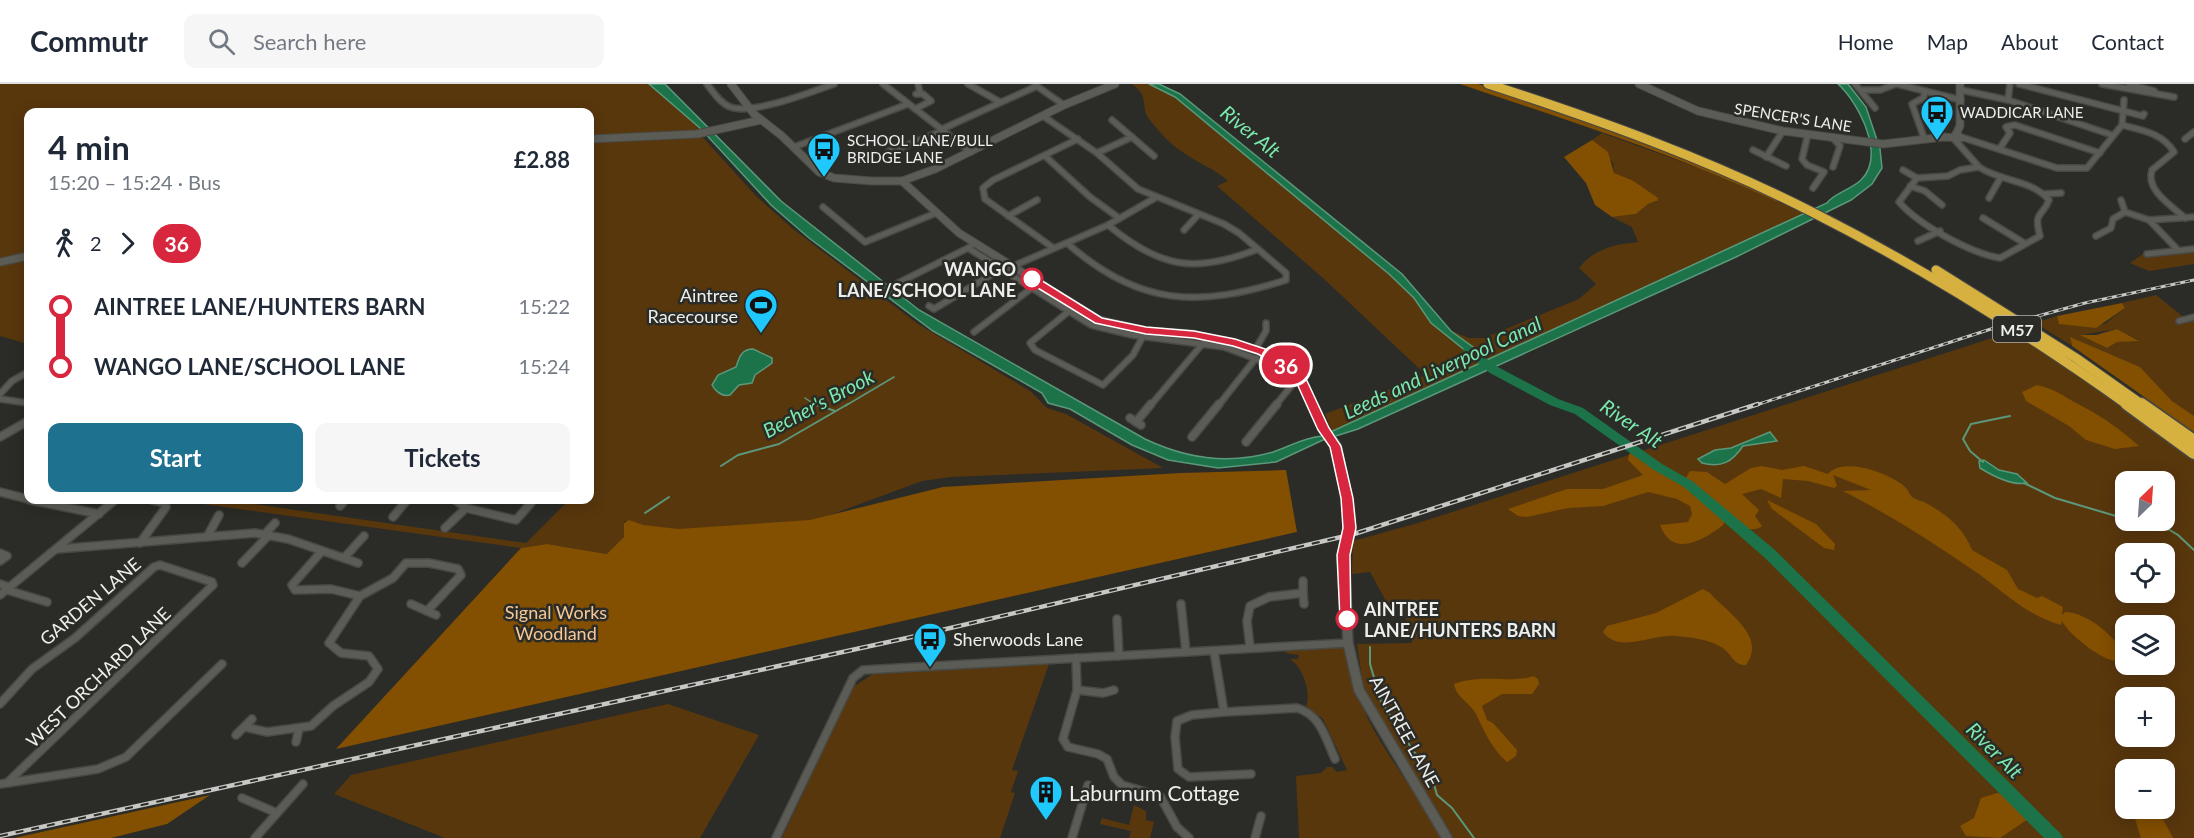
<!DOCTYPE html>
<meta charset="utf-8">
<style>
:root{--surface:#fff;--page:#f6f6f7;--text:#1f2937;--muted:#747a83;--line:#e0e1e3;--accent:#1f7190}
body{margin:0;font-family:Lato,sans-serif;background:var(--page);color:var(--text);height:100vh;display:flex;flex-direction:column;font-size:22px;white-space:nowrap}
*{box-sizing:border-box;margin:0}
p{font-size:20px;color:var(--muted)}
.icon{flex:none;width:33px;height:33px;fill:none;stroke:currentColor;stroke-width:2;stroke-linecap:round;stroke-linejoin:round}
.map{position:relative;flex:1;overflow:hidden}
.sheet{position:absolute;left:24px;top:24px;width:570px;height:396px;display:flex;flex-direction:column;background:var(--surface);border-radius:12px;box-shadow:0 3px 15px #0003}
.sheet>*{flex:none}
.badge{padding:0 12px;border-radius:20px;font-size:21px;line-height:39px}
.needle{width:39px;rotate:25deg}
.buttons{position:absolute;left:2115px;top:387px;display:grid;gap:12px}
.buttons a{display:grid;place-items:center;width:60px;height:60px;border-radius:12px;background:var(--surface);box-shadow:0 3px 15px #0003;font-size:30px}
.map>.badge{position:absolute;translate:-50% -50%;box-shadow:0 0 0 3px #fff}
.legs{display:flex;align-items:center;gap:9px;height:66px;padding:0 24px;font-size:20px}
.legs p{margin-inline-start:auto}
.head{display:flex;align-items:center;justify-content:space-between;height:102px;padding:0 24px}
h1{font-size:33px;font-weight:700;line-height:45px}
.button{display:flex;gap:12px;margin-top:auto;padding:12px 24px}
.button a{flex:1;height:69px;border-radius:12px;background:var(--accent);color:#fff;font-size:24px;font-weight:700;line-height:69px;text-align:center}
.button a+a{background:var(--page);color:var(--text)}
ul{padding:0 24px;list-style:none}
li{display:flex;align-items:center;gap:21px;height:60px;font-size:22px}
li i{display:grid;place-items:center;width:9px;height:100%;margin:0 8px;background:currentColor}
li i::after{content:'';width:15px;height:15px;margin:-8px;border:4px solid;border-radius:50%;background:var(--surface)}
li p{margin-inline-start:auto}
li:first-child i{background:linear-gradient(#0000 50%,currentColor 0)}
li:last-child i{background:linear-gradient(currentColor 50%,#0000 0)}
header{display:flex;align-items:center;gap:36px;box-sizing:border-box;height:84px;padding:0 30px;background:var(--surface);border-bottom:2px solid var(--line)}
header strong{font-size:28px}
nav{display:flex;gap:33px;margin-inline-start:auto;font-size:21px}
.search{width:420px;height:54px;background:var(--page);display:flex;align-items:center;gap:15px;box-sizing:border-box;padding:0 21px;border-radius:12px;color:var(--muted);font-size:22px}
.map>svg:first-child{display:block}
.green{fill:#59370d;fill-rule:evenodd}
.forest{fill:#834f01}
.water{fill:#1c734a;stroke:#5b987b;stroke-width:1.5}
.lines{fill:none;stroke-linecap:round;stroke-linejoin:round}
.stream-far1{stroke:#5b987b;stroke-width:1.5}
.stream{stroke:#5b987b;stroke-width:2}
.river{fill:#1c734a;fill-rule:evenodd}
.street-far1-casing{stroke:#484945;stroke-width:8}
.street-casing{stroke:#484945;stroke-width:10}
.secondary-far1-casing{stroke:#484945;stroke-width:9}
.secondary-casing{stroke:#484945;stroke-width:12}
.highway-far1-casing{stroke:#484945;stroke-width:11}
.highway-casing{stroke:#484945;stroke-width:15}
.street-far1{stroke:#5c5c57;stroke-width:5}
.street{stroke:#5c5c57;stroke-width:7}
.secondary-far1{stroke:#5c5c57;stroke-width:7}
.secondary{stroke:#5c5c57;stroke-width:9}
.highway-far1{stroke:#d7b140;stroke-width:9}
.highway{stroke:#d7b140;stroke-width:12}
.rail-far1-casing{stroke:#c7c8c5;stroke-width:3}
.rail-casing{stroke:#c7c8c5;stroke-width:4.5}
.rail-far1{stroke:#2b2c27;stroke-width:1.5;stroke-dasharray:5;stroke-linecap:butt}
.rail{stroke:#2b2c27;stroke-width:2;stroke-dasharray:8;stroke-linecap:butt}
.line-1{fill:#d7263d;stroke:#fff;stroke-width:1.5}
.stop-1-dot{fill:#fff;stroke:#d7263d;stroke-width:3}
.labels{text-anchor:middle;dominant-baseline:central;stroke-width:5;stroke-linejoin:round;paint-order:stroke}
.far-poi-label{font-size:15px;fill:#eeefec;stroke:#2b2c27;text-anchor:start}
.far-street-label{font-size:15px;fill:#eeefec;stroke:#2b2c27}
.shield{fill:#2b2c27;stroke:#b4b4b1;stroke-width:1.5}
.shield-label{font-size:16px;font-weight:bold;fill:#eeefec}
.stop-label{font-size:18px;font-weight:bold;fill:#eeefec;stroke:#2b2c27;text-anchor:end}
.poi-label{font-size:18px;fill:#eeefec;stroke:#2b2c27;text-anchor:end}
.street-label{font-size:18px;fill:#eeefec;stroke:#2b2c27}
.park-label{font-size:18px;fill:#f5c798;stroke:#2b2c27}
.water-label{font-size:20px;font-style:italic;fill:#7ae9ad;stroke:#2b2c27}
.near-poi-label{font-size:21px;fill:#eeefec;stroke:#2b2c27;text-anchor:start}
</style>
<header>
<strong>Commutr</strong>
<div class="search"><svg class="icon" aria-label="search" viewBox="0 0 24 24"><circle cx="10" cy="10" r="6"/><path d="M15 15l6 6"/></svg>Search here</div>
<nav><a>Home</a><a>Map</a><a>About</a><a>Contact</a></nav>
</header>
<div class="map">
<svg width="2194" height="754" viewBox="0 0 2194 754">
<rect width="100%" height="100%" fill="#2b2c27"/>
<g class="green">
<path d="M0,0H649L701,45L697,47L757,113L793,145L918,240L1030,307L1047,324L1066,330L1163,384L951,393L922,397L811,438L674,449L624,437V453L608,470L547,460L521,464L174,416H226L526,459L569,416H590V28H28V170L0,176Z"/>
<path d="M1132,0H1149L1174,13L1389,190L1414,214L1431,239L1476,275L1483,271L1451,247L1469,254H1484L1579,215L1596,200L1579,184C1594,165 1615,160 1638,158L1632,143L1612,133L1636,130L1648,120L1657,118L1632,96L1614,89L1613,79L1592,56L1602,49L1723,93L1807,130L1332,348L1325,330L1426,291L1323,194L1217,102L1228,97C1214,84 1199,80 1184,69C1171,61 1159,48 1150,36C1139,22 1151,14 1132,0Z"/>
<path d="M2194,166V180L2149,187L2130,179L2143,170L2154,173Z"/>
<path d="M28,175V260L0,252V181Z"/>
<path d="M2156,211L2186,235L2194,233V332L2172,317L2140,283L2070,254L2072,262L2035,239L2057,232L2059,240H2105L2125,224L2122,219ZM2117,245L2138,256L2117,258L2107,264L2081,251Z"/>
<path d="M2014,247L2126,323L2194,377V754H1453L1400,670L1363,601L1357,560L1412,559L1403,523L1390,524L1370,488L1352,490L1353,457L1418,439ZM2126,398H2164V436H2126ZM2126,470H2164V508H2126ZM2126,542H2164V580H2126ZM2126,614H2164V652H2126ZM2126,686H2164V724H2126Z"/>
<path d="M1340,562L1348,566C1349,629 1410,698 1445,754H1299L1296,692L1321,689L1327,683H1332L1337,688L1347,686L1323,635L1306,622C1312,609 1302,582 1290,575H1298L1299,571L1286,569L1284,566Z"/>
<path d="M1049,580L1012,686L1018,687L1011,708L1015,709L1000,754H782L853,603L873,590Z"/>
<path d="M668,620L759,651L700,754H445L334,710L351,691Z"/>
<path d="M1134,721L1146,727V736L1154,738L1150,754H1129L1131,747L1100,740L1102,734L1129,741Z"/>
</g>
<g class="forest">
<path d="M1460,0H1478L1663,64L1779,116L1776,117C1674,70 1566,36 1460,0Z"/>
<path d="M1592,56L1608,68L1614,89L1632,96L1658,114L1657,117L1648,120L1636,130L1612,133L1595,121L1586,99L1564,73Z"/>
<path d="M2122,219L2125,224L2096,244L2059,240L2057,232Z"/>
<path d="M2117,245L2139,257L2117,258L2107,264L2080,251H2096Z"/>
<path d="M2070,253L2140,283L2172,317L2194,332V348L2072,262Z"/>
<path d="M2037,301C2058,306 2062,312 2080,321C2106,335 2117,343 2139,362L2115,365L2086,356L2069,342L2026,317L2022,308Z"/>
<path d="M1634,368L1688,403L1694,409L1691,411L1695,410L1725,436L1723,441C1703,457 1672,474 1660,441L1688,438L1692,430L1690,422L1677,415L1648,408L1603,422L1568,424L1527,433L1518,432L1508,425L1567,405H1603L1643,391L1628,376L1629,370Z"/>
<path d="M1761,382L1782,386L1804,382L1828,390C1843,372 1889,389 1904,402C1908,405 1909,410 1912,413C1915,415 1921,417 1924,418C1945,429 1964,444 1972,466L2007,486L2018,505L2037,514L2042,512L2063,523L2062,531L2065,528C2087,528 2119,554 2125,575C2111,586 2069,551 2062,537L2061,541C2023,530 2004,507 1973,486C1931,457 1888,430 1843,407L1871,406L1833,391L1837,402L1834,404L1808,397L1783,395L1781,414L1761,405L1742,410L1759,426L1755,432L1762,442C1745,456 1714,421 1701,409L1705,407L1701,408L1685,395L1690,387L1707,388L1725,400L1751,384Z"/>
<path d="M1286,386L1297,448L336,665L521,464L547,460L607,470L624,453V439L629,436L643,441L678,445L810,436L943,403L1180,389Z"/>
<path d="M1767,416L1816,440L1835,460L1834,466L1824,464L1772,425Z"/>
<path d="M1703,505L1710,509C1725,527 1768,552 1746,581C1733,582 1731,568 1721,563C1708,555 1689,553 1675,552C1653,550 1619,570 1603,548L1607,542L1656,529Z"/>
<path d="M1533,592L1538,595L1539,600L1532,610H1502L1482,622L1487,636L1493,639L1517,666L1516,672L1507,678C1492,665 1484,647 1476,630C1470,619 1456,613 1454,600C1482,589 1515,600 1533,592Z"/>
<path d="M1997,709L2011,712L2031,733L2000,754L1966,752L1960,742L1974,734L1981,714Z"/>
<path d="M210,711L167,740L111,754H14Z"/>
<path d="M2132,725H2151L2164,737L2173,754H2141Z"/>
</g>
<g class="water">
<path d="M649,0H665L781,117L919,226L1145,355C1185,374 1229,381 1273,368C1288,363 1305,353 1322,352L1827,119C1833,110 1852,105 1861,96C1886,72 1859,19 1838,0H1848L1866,23L1880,65L1882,84L1872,100L1851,116L1736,173L1358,345L1323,356L1276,378L1218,384L1168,376L1132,361L1070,325L1048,319L1042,309L933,247L809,154L771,121L701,45Z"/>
<path d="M1149,0H1159L1180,10L1402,190L1451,247L1484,271L1476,275L1431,239L1414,214L1389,190L1175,13Z"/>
<path d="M753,265L772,274V279L755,291L752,299L739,301L730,311C722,313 715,307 712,301L718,291L736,283C739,274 741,265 753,265Z"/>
<path d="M1770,348L1777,357L1743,362C1732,378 1722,384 1702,379L1698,375L1715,366L1731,364Z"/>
<path d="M1984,376L1999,386L2017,390L2027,399C2012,402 1993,392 1980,384L1979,377Z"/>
</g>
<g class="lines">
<g class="stream-far1">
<path d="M805,314L817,322"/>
<path d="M845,322L894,293"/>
</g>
<g class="stream">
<path d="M815,320L835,327"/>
<path d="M1983,378L1970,367L1963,355L1971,340L2010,332"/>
<path d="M721,382L738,371L779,360L848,320"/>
<path d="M2024,399L2055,414L2126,435"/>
<path d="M645,429L669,413"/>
<path d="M2153,436L2178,451L2194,466"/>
<path d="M1370,563V580L1381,617L1414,668L1430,686L1437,711L1452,724L1474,754"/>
</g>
<path class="river" d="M1468,261L1498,283L1558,315L1583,324L1662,380L1692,397L1775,466L2060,749L2063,754H2044L1765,474L1684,403L1654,386L1575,330L1550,321L1490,289L1464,268L1463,265Z"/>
<defs>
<g id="street-far1">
<path d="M707,0C713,8 720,19 730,23C753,31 811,8 834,0"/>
<path d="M883,0L971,68"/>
<path d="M918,0L920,9"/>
<path d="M968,0L1000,18"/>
<path d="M1855,0L1875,24"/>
<path d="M1897,0L1961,16"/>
<path d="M2019,0L2143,32L2144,30"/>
<path d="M2102,0L2174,13"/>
<path d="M2129,0L2154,7"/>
<path d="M1035,1L1064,21"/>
<path d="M1861,6H1880L1896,0"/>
<path d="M1961,6L2008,16L2112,51"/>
<path d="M2008,16L2010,0"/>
<path d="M915,25L931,17L923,10H916"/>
<path d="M1043,32L1097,69L1138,105L1224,140L1239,149L1286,189V196C1198,224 1138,222 1067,159"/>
<path d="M1112,36L1154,72"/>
<path d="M2122,41C2141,46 2163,49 2174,68L2152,86C2145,106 2172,122 2185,134"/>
<path d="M940,46L1037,2"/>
<path d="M1808,50L1802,75L1807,81L1824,88L1813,104"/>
<path d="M1923,51L1912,20L1923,14L1925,9"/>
<path d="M1961,53L2057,84H2087L2122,41L2124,16"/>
<path d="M1833,54L1840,62L1833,83"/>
<path d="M2185,55L2194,48"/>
<path d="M1955,56L1979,83"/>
<path d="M794,63L908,20"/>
<path d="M896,63L900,66L888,68Z"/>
<path d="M900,64L942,47"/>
<path d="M2000,64L2010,49L2006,43L2015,41L2100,69"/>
<path d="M1753,66L1786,82"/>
<path d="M1097,69L1132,53"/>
<path d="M1045,72L1090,113L1119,134"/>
<path d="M1766,73L1783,47"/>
<path d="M1979,83C2001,98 2031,95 2049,116C2043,133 2033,126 2040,152L2000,174C1970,169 1919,141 1899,118L1917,94L1948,92L1960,86Z"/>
<path d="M1903,86L1917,94"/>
<path d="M1910,102L1925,107L1942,121"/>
<path d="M2044,110L2061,109"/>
<path d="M1989,114L2001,93"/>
<path d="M2121,116L2125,128"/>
<path d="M823,123L865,158L936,129"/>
<path d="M1008,132L1037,116"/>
<path d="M1983,134L2024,159"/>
<path d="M2149,136L2177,165"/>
<path d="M1108,141C1160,184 1195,190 1258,165"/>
<path d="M1184,146L1198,131"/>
<path d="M2096,152L2111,144L2113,135L2125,128L2149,136L2194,133"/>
<path d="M1918,157L1940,147"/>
<path d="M975,159L968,164L1091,241L1132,251L1224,263L1259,276L1291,293L1292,301L1275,322"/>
<path d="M1052,163L985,115L983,104L993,96L1078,55"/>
<path d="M2147,170L2194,165"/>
<path d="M1011,183L1108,141L1155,114"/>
<path d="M898,199L968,164"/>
<path d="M929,222L934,225L999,186"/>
<path d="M1068,228L1030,259L1035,266L1103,301L1133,271L1142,254"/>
<path d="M2179,237L2194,233"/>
<path d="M974,248L1033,203"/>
<path d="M1255,266L1266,247V239"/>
<path d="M0,310L12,297L28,288"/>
<path d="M0,315L28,319"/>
<path d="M1150,322L1204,258"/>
<path d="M1218,322L1256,274"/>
</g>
<g id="street">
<path d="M1130,334L1141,341"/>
<path d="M1136,338L1151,320"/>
<path d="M0,353L28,337"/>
<path d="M1192,353L1219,320"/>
<path d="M1246,358L1277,320"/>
<path d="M0,408L28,415"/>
<path d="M30,416L99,430"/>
<path d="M455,416L466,424L516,436L531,419"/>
<path d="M340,422L345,416"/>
<path d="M393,433L407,416"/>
<path d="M445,444L466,424"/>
<path d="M265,450L275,439"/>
<path d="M207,453L219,431"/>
<path d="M140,459L166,423L165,419L152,416"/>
<path d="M57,465L255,449L288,455L358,479"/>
<path d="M322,467L292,501L295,506L331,505L360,512L393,494L406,479H429L458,485L461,491L427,527"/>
<path d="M0,469L7,472L0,477"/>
<path d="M344,474L364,452"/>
<path d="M242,479L269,451"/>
<path d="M1303,497V509"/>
<path d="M0,500L9,503"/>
<path d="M7,506L47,518"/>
<path d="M0,511L115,416"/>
<path d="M411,520L436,531"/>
<path d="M1181,520L1186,568"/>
<path d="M1117,535L1119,572"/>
<path d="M1250,563L1247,537L1250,522L1269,513L1303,509L1304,520"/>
<path d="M1214,567L1224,628L1192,631L1177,637L1175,653L1178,685L1189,693L1251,690"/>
<path d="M1076,574L1077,606L1063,655L1068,663L1098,670L1107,675L1114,693L1122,701L1160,712L1177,743L1189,754"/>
<path d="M1077,606L1103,609L1114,606"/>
<path d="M0,620L32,585L75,554L154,483L160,481L212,498L213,501L32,675L7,699L0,700"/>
<path d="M1224,628L1297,624C1321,631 1326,655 1335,675"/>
<path d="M245,643L267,648L311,642L333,622L369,598L378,585L369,572L341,569L329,559L360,512"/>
<path d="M236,651L252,635"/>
<path d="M296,658L299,645"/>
<path d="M7,699L98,685L126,673L222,580"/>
<path d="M242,714L277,729"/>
<path d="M255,754L303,700"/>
<path d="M776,754L853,594L863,586L1348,559"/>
<path d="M1072,754L1088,701"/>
<path d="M1255,754L1261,732"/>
</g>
<g id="secondary-far1">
<path d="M731,0L754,30L782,52L819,88L834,94L872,97H902L935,85L1064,21L1115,0"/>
<path d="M1639,0L1698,27L1783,47L1883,60L1944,53L1961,54L1956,50"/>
<path d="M1956,50L1960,42V0"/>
<path d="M590,55L697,50L761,36"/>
<path d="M902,97L959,149L1099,236L1146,247L1194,250L1262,268L1298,289L1313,322"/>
<path d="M0,178L28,172"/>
</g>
<path id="secondary" d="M1312,320L1324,346L1336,362L1347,414L1349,443L1344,471L1348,559L1359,606L1447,754"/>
<g id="highway-far1">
<path d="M1488,0C1599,36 1708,75 1812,128C1923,184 2028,250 2129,322"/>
<path d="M1936,186L2076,274L2144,322"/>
</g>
<g id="highway">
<path d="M2127,320L2194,369"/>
<path d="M2141,320L2194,357"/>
</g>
</defs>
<use href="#street-far1" class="street-far1-casing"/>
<use href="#street" class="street-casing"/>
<use href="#secondary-far1" class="secondary-far1-casing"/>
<use href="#secondary" class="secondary-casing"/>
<use href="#highway-far1" class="highway-far1-casing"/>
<use href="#highway" class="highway-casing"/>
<use href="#street-far1" class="street-far1"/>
<use href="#street" class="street"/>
<use href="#secondary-far1" class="secondary-far1"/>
<use href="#secondary" class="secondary"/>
<use href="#highway-far1" class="highway-far1"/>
<use href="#highway" class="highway"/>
<defs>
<path id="rail-far1" d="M1753,322L1991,245L2085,219L2194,196"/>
<path id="rail" d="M0,752L916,552L1354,450L1758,320"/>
</defs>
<use href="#rail-far1" class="rail-far1-casing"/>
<use href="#rail" class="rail-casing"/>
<use href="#rail-far1" class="rail-far1"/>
<use href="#rail" class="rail"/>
</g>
<path class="line-1" d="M1028,193H1036L1102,234L1146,243L1194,247L1235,255L1265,265L1302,286L1329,344L1341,362L1353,414L1356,444L1350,471L1351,539L1347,540L1340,535L1337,471L1343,444L1341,414L1330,363L1318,346L1293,291L1258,270L1233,262L1194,254L1146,250L1095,239L1028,198Z"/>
<defs>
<symbol id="bus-pin" viewBox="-11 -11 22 30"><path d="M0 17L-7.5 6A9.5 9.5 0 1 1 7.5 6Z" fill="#20c9fd" stroke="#2b2c27"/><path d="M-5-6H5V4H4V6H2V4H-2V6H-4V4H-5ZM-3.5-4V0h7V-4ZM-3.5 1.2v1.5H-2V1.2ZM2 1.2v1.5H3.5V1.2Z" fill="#111"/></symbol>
<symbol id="stadium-pin" viewBox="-11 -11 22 30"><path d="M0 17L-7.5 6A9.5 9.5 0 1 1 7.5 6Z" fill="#20c9fd" stroke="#2b2c27"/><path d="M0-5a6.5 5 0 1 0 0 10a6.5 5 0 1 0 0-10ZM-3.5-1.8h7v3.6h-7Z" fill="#111"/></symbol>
<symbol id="building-pin" viewBox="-11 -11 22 30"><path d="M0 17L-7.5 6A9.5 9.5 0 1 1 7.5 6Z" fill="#20c9fd" stroke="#2b2c27"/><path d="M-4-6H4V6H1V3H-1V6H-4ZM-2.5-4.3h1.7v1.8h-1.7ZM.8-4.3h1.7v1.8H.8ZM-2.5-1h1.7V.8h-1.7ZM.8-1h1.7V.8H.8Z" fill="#111"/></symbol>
</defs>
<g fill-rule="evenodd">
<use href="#bus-pin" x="1918" y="9" width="38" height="52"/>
<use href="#bus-pin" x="805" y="46" width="38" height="52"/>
<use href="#stadium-pin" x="742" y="202" width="38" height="52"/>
<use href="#bus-pin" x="911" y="536" width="38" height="52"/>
<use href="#building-pin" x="1027" y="689" width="38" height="52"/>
</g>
<g class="stop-1-dot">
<circle cx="1032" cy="195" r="10"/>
<circle cx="1347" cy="535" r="10"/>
</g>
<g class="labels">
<g class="far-poi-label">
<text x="1960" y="28">WADDICAR LANE</text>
<text x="847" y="56">SCHOOL LANE/BULL<tspan x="847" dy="17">BRIDGE LANE</tspan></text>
</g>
<g class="far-street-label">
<text transform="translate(1793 33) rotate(9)">SPENCER'S LANE</text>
</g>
<rect class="shield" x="1993" y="232" width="48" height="26" rx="4.5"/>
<g class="shield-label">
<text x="2017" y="245">M57</text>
</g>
<g class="stop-label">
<text x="1016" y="185">WANGO<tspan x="1016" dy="21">LANE/SCHOOL LANE</tspan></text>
<text x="1364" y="525" text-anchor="start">AINTREE<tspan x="1364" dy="21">LANE/HUNTERS BARN</tspan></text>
</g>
<g class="poi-label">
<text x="738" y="211">Aintree<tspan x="738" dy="21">Racecourse</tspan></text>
<text x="953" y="555" text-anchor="start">Sherwoods Lane</text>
</g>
<g class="street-label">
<text transform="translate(90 517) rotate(-40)">GARDEN LANE</text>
<text transform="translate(98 593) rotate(-44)">WEST ORCHARD LANE</text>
<text transform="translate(1405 647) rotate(61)">AINTREE LANE</text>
</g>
<g class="park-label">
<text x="556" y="528">Signal Works<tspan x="556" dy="21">Woodland</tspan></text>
</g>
<g class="water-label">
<text transform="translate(1251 47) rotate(39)">River Alt</text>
<text transform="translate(1442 283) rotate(-25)">Leeds and Liverpool Canal</text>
<text transform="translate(818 319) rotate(-28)">Becher's Brook</text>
<text transform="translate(1632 339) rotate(34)">River Alt</text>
<text transform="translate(1995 666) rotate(45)">River Alt</text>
</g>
<g class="near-poi-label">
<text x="1069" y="708">Laburnum Cottage</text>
</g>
</g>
</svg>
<div class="buttons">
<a><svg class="needle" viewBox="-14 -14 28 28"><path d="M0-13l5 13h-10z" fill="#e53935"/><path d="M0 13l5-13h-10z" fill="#747a83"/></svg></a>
<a><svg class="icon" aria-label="locate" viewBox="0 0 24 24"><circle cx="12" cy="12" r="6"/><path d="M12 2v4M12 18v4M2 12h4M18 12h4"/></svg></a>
<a><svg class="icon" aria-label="layers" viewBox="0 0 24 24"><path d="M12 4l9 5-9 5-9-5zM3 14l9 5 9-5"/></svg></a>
<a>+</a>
<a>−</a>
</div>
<b class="badge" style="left:1286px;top:281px;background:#d7263d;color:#fff">36</b>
<section class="sheet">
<div class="head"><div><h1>4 min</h1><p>15:20 – 15:24 · Bus</p></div><b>£2.88</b></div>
<div class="legs"><svg class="icon" aria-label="walk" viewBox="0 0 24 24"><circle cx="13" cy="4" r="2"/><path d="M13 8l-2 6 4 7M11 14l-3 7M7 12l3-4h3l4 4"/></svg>2<svg class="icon" aria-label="forward" viewBox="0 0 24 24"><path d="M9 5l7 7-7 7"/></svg><b class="badge" style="background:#d7263d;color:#fff">36</b></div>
<ul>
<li><i style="color:#d7263d"></i><b>AINTREE LANE/HUNTERS BARN</b><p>15:22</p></li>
<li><i style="color:#d7263d"></i><b>WANGO LANE/SCHOOL LANE</b><p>15:24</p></li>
</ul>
<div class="button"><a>Start</a><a>Tickets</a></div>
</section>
</div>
